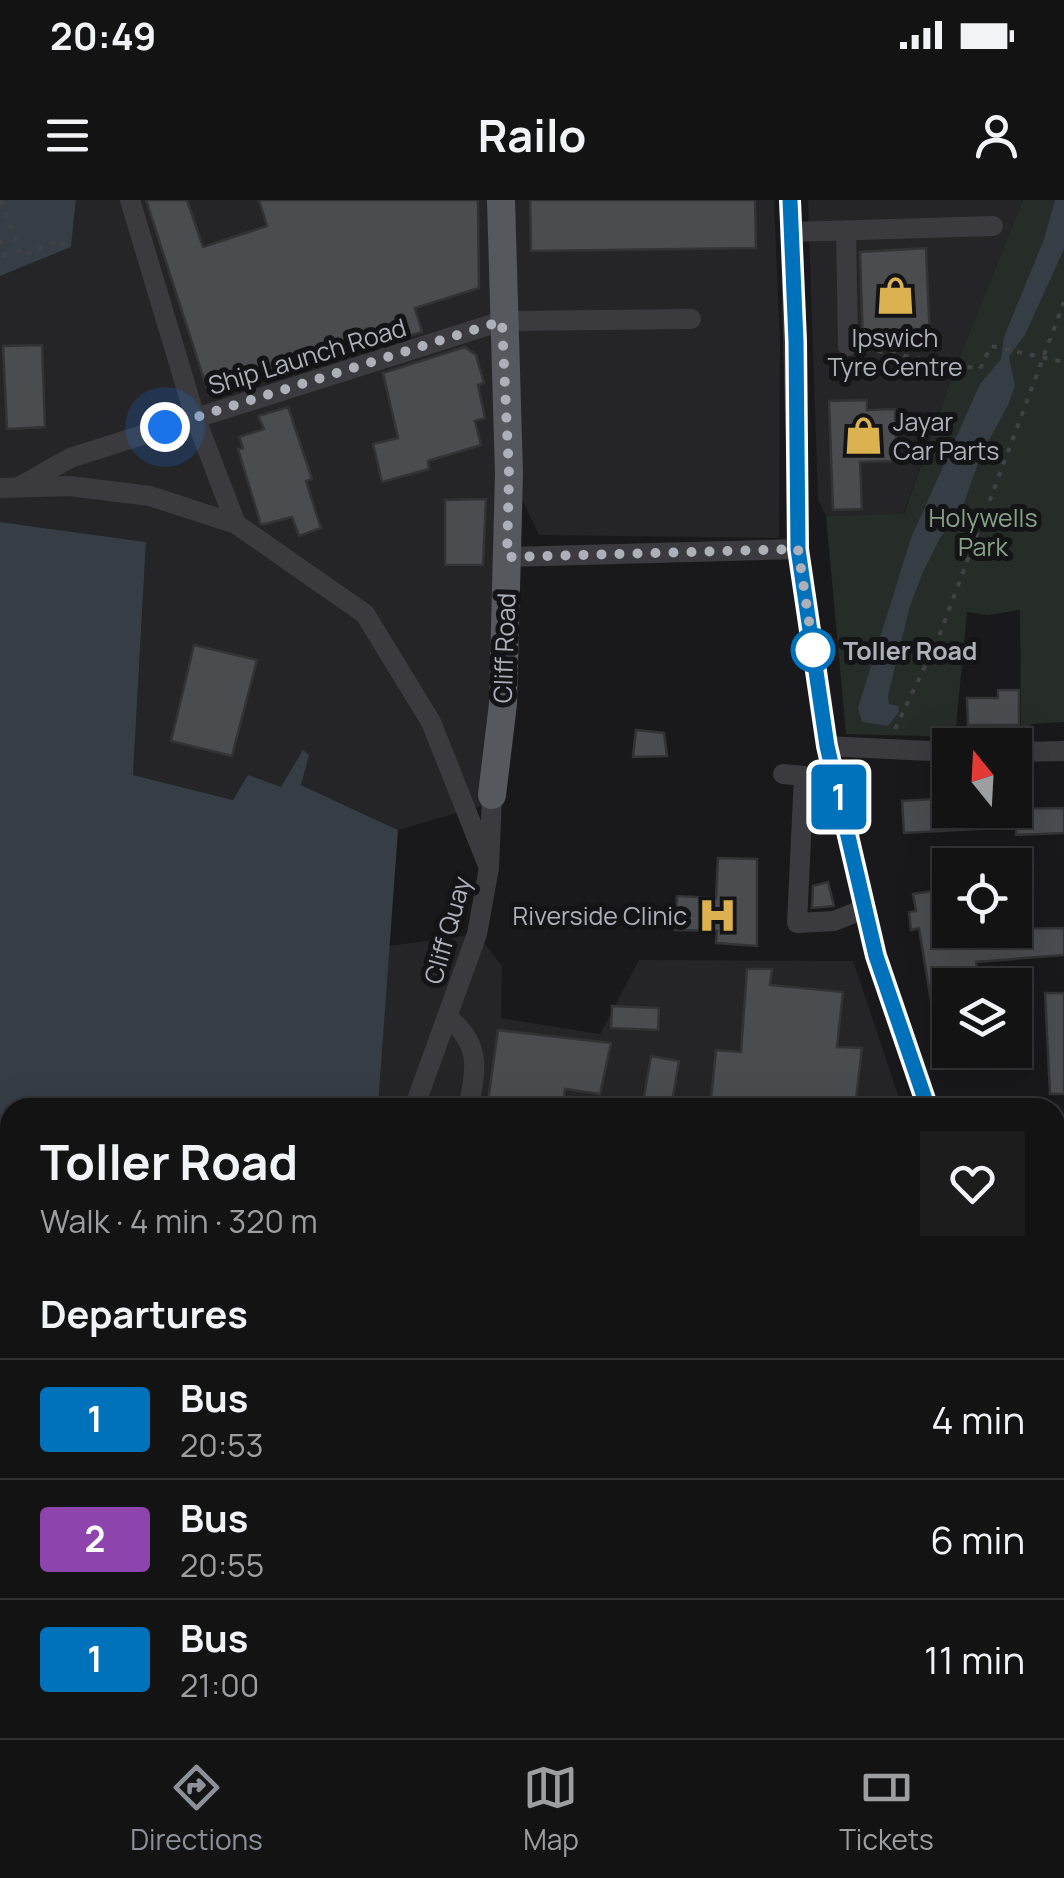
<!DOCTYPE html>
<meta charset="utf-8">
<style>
:root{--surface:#131314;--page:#1c1c1d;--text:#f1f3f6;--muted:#9d9ea0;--line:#323234;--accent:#8c9099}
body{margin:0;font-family:Manrope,sans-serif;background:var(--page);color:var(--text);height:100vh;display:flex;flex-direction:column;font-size:38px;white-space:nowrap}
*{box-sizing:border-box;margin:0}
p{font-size:32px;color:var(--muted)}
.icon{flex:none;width:55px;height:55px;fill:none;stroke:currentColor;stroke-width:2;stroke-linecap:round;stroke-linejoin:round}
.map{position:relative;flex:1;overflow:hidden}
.sheet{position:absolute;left:0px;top:898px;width:1065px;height:642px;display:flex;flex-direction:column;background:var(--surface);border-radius:30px 30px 0 0;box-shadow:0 10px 40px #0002,0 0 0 2px var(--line)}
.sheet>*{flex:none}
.badge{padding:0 20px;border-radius:8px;font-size:35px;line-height:65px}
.needle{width:65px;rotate:342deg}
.fabs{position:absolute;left:932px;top:528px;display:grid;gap:20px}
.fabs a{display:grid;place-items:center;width:100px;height:100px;border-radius:0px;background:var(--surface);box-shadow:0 10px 40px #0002,0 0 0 2px var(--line);font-size:50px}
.you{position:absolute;width:50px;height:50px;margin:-25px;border:8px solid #fff;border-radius:50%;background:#1a73e8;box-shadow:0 0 0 15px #1a73e833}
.map>.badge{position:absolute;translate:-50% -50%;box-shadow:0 0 0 5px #fff}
h2{padding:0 40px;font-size:38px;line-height:90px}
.round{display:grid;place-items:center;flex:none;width:105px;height:105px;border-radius:0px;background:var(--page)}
.summary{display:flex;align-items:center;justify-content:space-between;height:170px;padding:0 40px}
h1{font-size:48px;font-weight:700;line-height:75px}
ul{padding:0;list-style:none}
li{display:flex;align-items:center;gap:30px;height:120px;padding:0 40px;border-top:2px solid var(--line)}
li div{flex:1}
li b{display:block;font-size:38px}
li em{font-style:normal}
li .badge{min-width:110px;font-weight:700;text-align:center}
.status{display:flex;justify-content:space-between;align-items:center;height:70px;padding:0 50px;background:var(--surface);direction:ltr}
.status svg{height:28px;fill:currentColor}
header{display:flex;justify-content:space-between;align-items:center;height:130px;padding:0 40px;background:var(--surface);font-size:45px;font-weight:700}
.menu{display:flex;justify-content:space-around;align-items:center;height:140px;border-top:2px solid var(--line);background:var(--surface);font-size:28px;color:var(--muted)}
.menu a{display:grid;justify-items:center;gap:5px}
.menu .on{color:var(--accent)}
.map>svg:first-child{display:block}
.built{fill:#252528}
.green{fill:#262c27}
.water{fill:#363d44}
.building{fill:#4b4c50;stroke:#333336;stroke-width:2.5}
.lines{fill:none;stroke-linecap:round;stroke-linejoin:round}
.path{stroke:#414246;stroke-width:4;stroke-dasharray:5 8;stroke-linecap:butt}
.minor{stroke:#3b3b3f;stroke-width:20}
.major{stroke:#57585e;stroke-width:28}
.line-casing{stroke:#fff;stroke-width:22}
.line{stroke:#0072bc;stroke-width:15}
.walk{stroke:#adb0b9;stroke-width:10;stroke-dasharray:0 18}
.stop-dot{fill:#fff;stroke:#0072bc;stroke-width:5}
.labels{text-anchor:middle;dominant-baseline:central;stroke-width:10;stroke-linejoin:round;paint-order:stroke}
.poi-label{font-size:25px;fill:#adb0b9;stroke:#141416}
.street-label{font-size:25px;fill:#adb0b9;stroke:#141416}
.park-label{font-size:25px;fill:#87a189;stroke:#141416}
.stop-label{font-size:25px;font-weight:bold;fill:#adb0b9;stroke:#141416;text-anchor:start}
</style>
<div class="status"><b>20:49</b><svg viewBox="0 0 49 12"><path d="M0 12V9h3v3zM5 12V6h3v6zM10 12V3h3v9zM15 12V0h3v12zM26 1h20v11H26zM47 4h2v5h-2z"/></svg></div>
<header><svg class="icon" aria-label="menu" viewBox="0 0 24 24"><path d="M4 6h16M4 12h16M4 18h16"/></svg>Railo<svg class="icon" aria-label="person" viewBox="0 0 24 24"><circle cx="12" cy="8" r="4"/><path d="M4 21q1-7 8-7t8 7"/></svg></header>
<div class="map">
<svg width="1064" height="1538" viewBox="0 0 1064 1538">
<rect width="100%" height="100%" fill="#19191b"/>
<g class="built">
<path d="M76,0H774L780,145L779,338L539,335L511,276L484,605L398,630L301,585L309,555L281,587L233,600L133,575L146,342L0,322V76L71,47Z"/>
<path d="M808,0H1023L953,173L903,315L826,316L818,300Z"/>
<path d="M477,734L502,766L501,818L600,834L639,760L853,761L902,907L378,908L389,746Z"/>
<path d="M1055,1215L1064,1228V1538H204V1530H1055Z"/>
</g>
<path class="green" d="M1023,0H1064V522L1031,524L1030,531L1021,532L1020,410L988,415L967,412L955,537L846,534L826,316L904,314L953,173Z"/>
<g class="water">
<path d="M0,0H76L71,47L0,76Z"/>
<path d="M1055,0H1064V49L1025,135L1009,156L1015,186L1008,205L981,255L963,306L940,338L923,372L910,406L888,496L889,504L898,506L899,512L888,526L862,522L858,508L911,338L980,184L1001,159L1004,137L1044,39Z"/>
<path d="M0,322L146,342L133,575L233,600L248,575L281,587L303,550L309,555L301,585L398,630L378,907L10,908V1530H204V1538H0Z"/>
</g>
<g class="building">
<path d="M146,0H187L203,47L267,26L259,0H478L479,88L415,108L422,132L377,146L376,141L209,195Z"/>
<path d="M530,0H755L756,48L531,51Z"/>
<path d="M926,48L930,140L863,143L860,52Z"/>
<path d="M42,145L45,227L7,229L3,146Z"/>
<path d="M465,147L476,155L484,183L478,185L485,218L475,221L481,245L428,261L429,269L382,282L373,244L398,238L383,173Z"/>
<path d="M867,200V210L895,209L897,261L860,262L862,309L833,310L829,201Z"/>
<path d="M288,207L312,279L306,281L321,328L299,336L292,317L261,325L238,249L243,248L239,237L264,229L258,216Z"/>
<path d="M486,299L483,365H445V300Z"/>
<path d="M194,445L257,460L232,556L171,541Z"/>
<path d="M998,490H1019V525H968L967,498H998Z"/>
<path d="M636,530L664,533L667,556L633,557Z"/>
<path d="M950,598V610L1064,608V633L1016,635V627L904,633L902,601Z"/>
<path d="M718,658L757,659V746L716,743L717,731L675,730L677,696L716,698Z"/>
<path d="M828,682L834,706L812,708L813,686Z"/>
<path d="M950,688V730L1064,728V755L976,762L977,769L972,770L975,785H950V862H941L919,728L911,730L909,712L916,711L913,694Z"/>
<path d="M747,769H772L770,785L843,792L837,847L862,848L855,908H715L716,900L711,899L716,850L741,852Z"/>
<path d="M1045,793H1064V894H1050Z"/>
<path d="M612,806L659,808L658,830L611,828Z"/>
<path d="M498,830L611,843L600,894L565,889L562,908H487Z"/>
<path d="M651,856L679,861L671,908H642Z"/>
</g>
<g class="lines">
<g class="path">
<path d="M1,0L21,56L61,40L64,50"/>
<path d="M0,40L6,58L0,60"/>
<path d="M865,149L980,169L991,146L1064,162"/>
<path d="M895,529L938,439L1064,102"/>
</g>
<g class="minor">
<path d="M130,0L195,217L236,324"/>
<path d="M790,0L798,349L827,546L876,756L928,908"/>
<path d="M846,30L848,146"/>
<path d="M791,32L993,26"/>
<path d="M21,286L70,258L502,121L691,119"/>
<path d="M0,288L70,286L150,296L236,324L365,414L431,522L489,668"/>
<path d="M507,357L798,349"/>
<path d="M827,546L950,552"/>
<path d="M1015,552L1064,551"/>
<path d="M783,574L804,576L797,723L834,721L864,709"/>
<path d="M447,817C481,843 477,869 468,908"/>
<path d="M414,908L477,734L489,668L492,595"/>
<path d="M1055,1183L1064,1195"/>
<path d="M790,1530L791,1538"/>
<path d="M382,1538L383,1530"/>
</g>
<path class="major" d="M492,595L503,504L509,274L501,0"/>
</g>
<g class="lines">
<defs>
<path id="line" d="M790,0L796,141L798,349L827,546L876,756L928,908"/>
</defs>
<use href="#line" class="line-casing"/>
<use href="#line" class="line"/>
<path class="walk" d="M165,227L502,121L509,274L507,357L798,349L816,467L813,450"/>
</g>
<defs>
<symbol id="shop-bare" viewBox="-9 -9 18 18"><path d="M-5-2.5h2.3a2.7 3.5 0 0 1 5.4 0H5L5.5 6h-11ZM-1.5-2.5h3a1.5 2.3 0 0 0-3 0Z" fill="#dcb150" stroke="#141416" stroke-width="2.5" paint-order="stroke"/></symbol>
<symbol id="hospital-bare" viewBox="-9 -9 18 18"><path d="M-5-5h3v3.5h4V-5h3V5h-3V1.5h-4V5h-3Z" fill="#dcb150" stroke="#141416" stroke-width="2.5" paint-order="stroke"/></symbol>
</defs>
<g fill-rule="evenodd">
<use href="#shop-bare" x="868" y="68" width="55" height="55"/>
<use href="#shop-bare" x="836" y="208" width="55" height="55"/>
<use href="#hospital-bare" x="690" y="688" width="55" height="55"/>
</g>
<circle class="stop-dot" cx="813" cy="450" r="20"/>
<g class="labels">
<g class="poi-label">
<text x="895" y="137">Ipswich<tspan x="895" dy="29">Tyre Centre</tspan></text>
<text x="893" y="221" text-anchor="start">Jayar<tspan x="893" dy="29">Car Parts</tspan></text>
<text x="687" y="715" text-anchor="end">Riverside Clinic</text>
</g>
<g class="street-label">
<text transform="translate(307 156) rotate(-17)">Ship Launch Road</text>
<text transform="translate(504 448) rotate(-88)">Cliff Road</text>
<text transform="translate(447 730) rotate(-74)">Cliff Quay</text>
</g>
<g class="park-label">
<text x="983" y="317">Holywells<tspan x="983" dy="29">Park</tspan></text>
</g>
<g class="stop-label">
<text x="843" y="450">Toller Road</text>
</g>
</g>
</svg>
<div class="fabs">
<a><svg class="needle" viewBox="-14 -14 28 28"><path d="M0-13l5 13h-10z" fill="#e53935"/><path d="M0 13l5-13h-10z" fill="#9d9ea0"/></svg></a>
<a><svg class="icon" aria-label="locate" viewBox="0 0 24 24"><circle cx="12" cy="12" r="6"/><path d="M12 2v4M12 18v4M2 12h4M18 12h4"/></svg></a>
<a><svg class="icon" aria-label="layers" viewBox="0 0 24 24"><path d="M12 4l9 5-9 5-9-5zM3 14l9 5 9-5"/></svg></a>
</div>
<div class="you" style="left:165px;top:227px"></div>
<b class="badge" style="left:839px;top:597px;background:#0072bc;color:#fff">1</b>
<section class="sheet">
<div class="summary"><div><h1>Toller Road</h1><p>Walk · 4 min · 320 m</p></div><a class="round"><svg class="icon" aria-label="heart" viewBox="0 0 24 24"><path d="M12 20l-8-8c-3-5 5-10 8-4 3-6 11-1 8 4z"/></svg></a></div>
<h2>Departures</h2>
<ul>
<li><span class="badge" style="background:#0072bc;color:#fff">1</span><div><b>Bus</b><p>20:53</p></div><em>4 min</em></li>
<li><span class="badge" style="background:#8e44ad;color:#fff">2</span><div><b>Bus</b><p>20:55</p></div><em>6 min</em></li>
<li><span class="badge" style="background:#0072bc;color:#fff">1</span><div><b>Bus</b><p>21:00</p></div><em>11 min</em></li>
</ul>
</section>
</div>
<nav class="menu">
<a class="on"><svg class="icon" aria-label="directions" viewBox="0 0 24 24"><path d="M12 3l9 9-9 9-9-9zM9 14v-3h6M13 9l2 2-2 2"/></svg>Directions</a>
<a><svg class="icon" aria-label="map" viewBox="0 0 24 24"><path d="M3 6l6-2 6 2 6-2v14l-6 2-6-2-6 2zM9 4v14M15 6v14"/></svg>Map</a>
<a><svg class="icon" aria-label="tickets" viewBox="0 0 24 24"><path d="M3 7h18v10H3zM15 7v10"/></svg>Tickets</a>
</nav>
